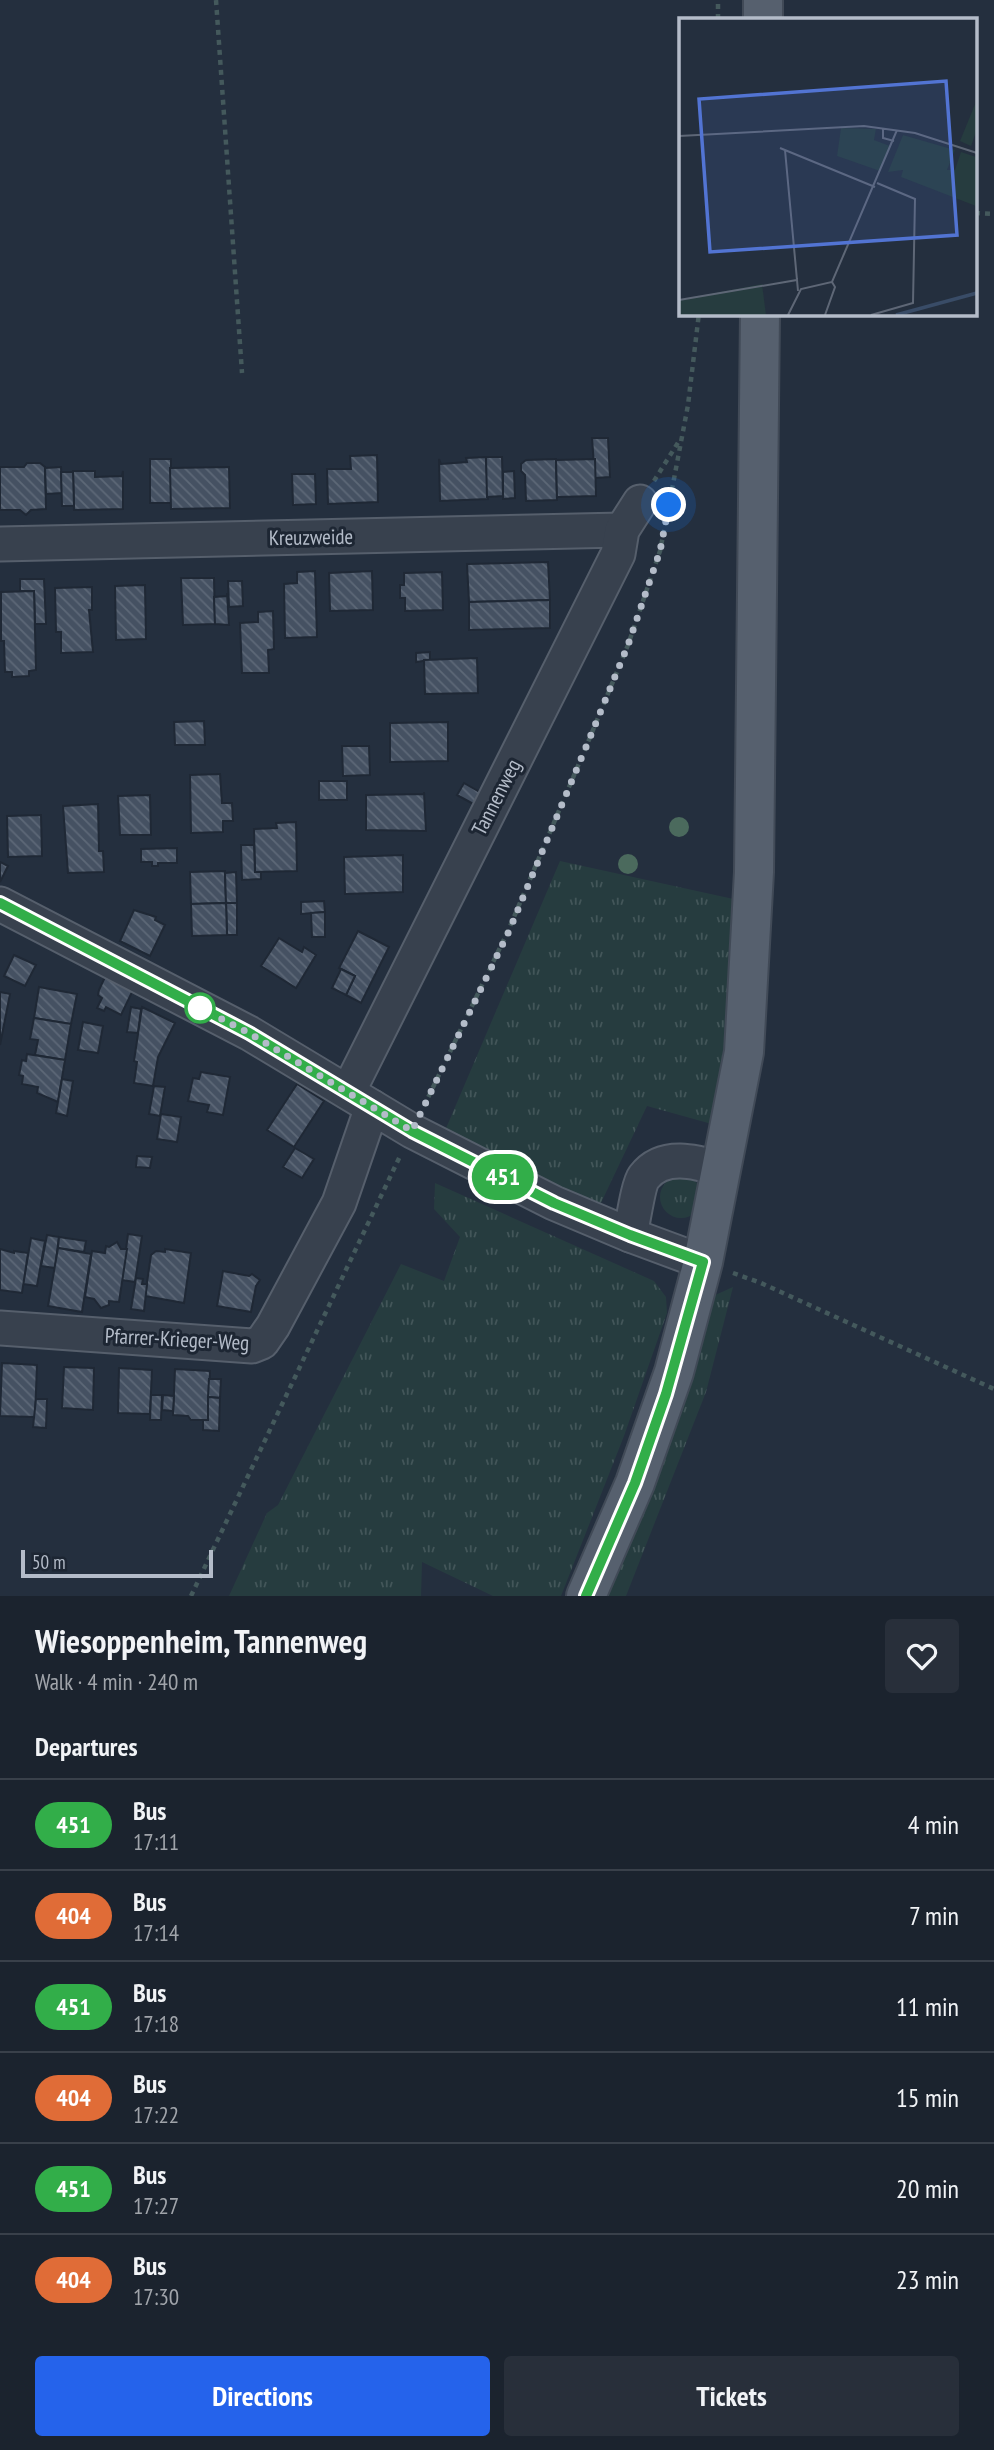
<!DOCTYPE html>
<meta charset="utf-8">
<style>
:root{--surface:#1b232e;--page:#282f3a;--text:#f1f3f6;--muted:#a0a4aa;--line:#39404a;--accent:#2563eb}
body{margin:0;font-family:"PT Sans Narrow",sans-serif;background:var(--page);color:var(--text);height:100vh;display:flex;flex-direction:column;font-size:26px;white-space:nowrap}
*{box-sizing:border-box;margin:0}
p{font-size:23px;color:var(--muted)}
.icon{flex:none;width:38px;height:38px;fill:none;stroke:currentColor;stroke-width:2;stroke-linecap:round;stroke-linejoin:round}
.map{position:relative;height:1596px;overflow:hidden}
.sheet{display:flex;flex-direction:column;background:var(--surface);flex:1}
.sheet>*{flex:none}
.badge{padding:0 14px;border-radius:23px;font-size:24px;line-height:46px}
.scale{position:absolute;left:21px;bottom:18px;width:192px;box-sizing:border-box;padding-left:7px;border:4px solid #b4bcc9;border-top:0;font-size:19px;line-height:24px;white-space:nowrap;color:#b4bcc9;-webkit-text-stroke:5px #1d2633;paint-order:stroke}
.you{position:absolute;width:35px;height:35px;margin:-18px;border:5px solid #fff;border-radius:50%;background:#1a73e8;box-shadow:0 0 0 10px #1a73e833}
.map>.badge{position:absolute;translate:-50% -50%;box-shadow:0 0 0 4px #fff}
h2{padding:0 35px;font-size:26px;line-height:63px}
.round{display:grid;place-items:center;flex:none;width:74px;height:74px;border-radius:7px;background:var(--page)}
.head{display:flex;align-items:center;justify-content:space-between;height:119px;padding:0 35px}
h1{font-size:33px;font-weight:700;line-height:52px}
.primary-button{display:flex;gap:14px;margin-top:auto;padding:14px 35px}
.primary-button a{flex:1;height:80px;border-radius:7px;background:var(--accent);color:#fff;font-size:28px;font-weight:700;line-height:80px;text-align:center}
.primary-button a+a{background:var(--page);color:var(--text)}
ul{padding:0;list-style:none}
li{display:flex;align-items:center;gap:21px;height:91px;padding:0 35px;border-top:2px solid var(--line)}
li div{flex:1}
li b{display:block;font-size:26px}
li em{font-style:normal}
li .badge{min-width:77px;font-weight:700;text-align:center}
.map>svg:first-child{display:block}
.grass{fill:url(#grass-tufts)}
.building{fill:url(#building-back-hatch);stroke:#1f2835;stroke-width:2}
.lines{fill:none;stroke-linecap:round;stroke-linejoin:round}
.minor-casing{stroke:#565f6c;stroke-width:37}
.major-casing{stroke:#414a57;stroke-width:42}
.path{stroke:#44595c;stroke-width:4.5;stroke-dasharray:5 5;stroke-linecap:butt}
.minor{stroke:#38414e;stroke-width:33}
.major{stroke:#56606e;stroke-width:38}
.tree{fill:#4b6a5d}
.line-casing{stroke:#fff;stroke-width:16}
.line{stroke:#32ae49;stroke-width:10}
.walk{stroke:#b4bcc9;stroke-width:7;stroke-dasharray:0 12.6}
.stop-dot{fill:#fff;stroke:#32ae49;stroke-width:3.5}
.labels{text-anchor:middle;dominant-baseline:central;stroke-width:6;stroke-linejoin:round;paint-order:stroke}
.street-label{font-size:21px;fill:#b4bcc9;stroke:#1d2633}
.inset-river{fill:none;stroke:#394c67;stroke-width:3.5}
.inset-road{fill:none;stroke:#5e6776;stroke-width:2}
.view{fill:#5274d3;fill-opacity:0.15;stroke:#5274d3;stroke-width:3.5}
.inset-edge{fill:none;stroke:#b4bcc9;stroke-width:3.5}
</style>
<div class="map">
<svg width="994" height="1596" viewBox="0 0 994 1596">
<defs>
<pattern id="grass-tufts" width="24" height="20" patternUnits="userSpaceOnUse" patternTransform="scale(1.75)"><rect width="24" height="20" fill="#263c3f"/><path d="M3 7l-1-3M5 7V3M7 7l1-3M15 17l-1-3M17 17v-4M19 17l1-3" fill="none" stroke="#435659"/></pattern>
<pattern id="building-back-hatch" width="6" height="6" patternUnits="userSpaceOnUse" patternTransform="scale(1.75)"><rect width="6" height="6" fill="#455162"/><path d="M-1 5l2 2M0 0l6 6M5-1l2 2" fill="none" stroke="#5d6877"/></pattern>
</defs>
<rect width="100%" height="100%" fill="#242f3e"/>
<g class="grass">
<path d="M560,861L738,900L719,1126L647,1106L600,1205L444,1133Z"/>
<circle cx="681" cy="1197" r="21"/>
<path d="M435,1183L654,1281L666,1297L667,1313L624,1436L561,1596H493L422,1562L421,1596H229L267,1513L278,1505L401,1264L444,1281L460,1237L434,1209Z"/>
<path d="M733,1287L706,1392L626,1596H605L713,1296Z"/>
</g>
<g class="building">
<path d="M592,438H608L610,477L595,478Z"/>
<path d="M377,455L378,502L328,504L327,469H351L350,456Z"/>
<path d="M486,457L488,499L440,501L439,459L441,464L467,462L466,458Z"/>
<path d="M486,457H502L503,496L487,497Z"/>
<rect x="150" y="459" width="21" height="44"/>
<path d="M556,459L557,500L526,501L525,475L521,471V464L526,460Z"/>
<path d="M595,459L596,496L557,497L556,460Z"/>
<path d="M27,463H40L45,467L46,509L31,510L26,515L20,510H0V467H24Z"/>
<path d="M61,467L62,493L46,494L45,468Z"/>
<path d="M229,467L230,508L171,509L170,468Z"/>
<path d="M73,471H95V477L122,476L123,471V509L74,510Z"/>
<path d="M514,471L515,498L503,499V472Z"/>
<path d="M61,472H73L74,506H62Z"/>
<path d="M292,474H315L316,504L293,505Z"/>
<path d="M548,562L550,600L469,602L467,564Z"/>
<path d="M315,571L317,637L285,638L284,584L297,583V572Z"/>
<path d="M372,571L373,610L330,611L329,573Z"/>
<path d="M442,572L443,610L405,611V598H400V585H404V573Z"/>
<path d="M181,578H214L215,624L183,625Z"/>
<path d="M20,579H44L46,624H35L34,591H20Z"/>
<path d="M228,581H242L243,606L229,607Z"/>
<path d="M145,585L146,639L116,640L115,586Z"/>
<path d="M92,587V610H89L93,652L61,653V632H56L55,588Z"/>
<path d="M34,591L36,670L29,671V676L12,677V672H5L4,641H1V592Z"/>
<path d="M227,593L229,625L215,624L214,597L227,596Z"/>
<path d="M550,600V628L469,630V602Z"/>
<path d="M273,611L274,649L268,650L269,673H242L240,623L258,622V612Z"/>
<path d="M430,652V660L416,662V653Z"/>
<path d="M477,658L478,693L425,694L424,660Z"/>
<path d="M204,721L205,745H175L174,722Z"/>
<path d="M448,722V761L390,762V723Z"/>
<path d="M342,746H369L370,775L343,776Z"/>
<path d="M220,774L222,803H232L233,821H223V832L191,833L190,775Z"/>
<rect x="319" y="781" width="28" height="19"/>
<path d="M464,783L483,794L477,806L457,795Z"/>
<path d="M424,792L426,831L366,830V795L424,794Z"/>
<path d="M150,795L151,835H120L118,796Z"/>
<path d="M98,804L99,851H103L104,872L68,873L63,806Z"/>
<path d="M41,815L42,856L8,857L7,816Z"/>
<path d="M296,822L297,871L255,872L254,829L277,828L276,823Z"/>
<path d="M241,845H254L255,872H261V879L242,880Z"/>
<path d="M177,848V863H158V866H152V862H141V849Z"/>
<path d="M403,855V892L345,894L344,857Z"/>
<path d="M0,862L8,866L0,882Z"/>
<path d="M225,871L226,903L191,904L190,872Z"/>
<path d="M236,872L237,903H226L225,873Z"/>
<path d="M324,901L325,912L301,914V902Z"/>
<path d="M226,903H237V935H227Z"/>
<path d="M226,903L227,935L192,936L191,904Z"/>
<path d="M134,910L156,917L155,920L165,925L150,956L120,941Z"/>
<path d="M325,912V937H312L311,913Z"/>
<path d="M358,931L389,947L361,1003L346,995L355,976L339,968Z"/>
<path d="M279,938L302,952L304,947L316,955L296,988L261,966Z"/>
<path d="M14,955L36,965L25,986L4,976Z"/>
<path d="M341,969L355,976L346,995L332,988Z"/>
<path d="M105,977L133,990L121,1015L106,1007L104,1011L97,1008L102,998L98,995L99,990Z"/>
<path d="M39,987L77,994L71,1024L34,1018Z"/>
<path d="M0,992L10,994L0,1045Z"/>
<path d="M131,1007L141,1009L138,1033L127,1032Z"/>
<path d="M142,1007L175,1023L158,1057L153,1086L134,1083L137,1062L134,1061Z"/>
<path d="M34,1018L71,1024L65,1060L35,1055L38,1040L30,1039Z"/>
<path d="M83,1022L103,1026L98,1053L78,1050Z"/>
<path d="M27,1054L65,1060L58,1102L37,1093L38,1087L22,1084L23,1076L19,1075L22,1060L26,1061Z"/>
<path d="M201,1072L230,1077L223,1115L207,1112L209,1105L188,1101L193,1078L199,1079Z"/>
<path d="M62,1079L73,1081L67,1116L56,1113Z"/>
<path d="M297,1084L324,1101L294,1147L267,1130Z"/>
<path d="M154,1086L165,1087L160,1116L149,1114Z"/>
<path d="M161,1114L181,1117L177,1142L157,1139Z"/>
<path d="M295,1148L314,1159L302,1178L283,1167Z"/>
<path d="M137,1156L152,1157L150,1168L136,1167Z"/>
<path d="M128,1234L142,1236L135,1282L122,1280Z"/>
<path d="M47,1235L59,1237L55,1268L41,1266Z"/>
<path d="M59,1237L86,1241L84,1252L58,1248Z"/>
<path d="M31,1238L45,1241L37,1286L23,1284Z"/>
<path d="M117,1242L121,1249H127L119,1302L109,1301V1305L101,1308L94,1299L85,1297L92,1251L105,1253L106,1246L109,1247Z"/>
<path d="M58,1248L91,1254L82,1312L48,1306Z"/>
<path d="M0,1249L14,1253V1251L28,1253L22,1293L0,1290Z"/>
<path d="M165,1249L191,1253L184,1303L145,1296L151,1255L156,1251L165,1252Z"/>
<path d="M223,1271L249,1276L252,1274L260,1280L256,1286L251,1312L217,1306Z"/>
<path d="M136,1278L143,1279L142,1284H147L144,1311L131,1309Z"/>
<path d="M2,1363L37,1365L35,1417L0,1416Z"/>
<path d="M64,1367L94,1368L93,1410L62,1408Z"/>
<path d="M119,1368L152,1370L150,1414L118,1413Z"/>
<path d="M175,1369L210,1371L208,1420H191L188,1416L173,1415Z"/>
<path d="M209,1379H221L220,1398L208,1397Z"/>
<path d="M151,1395H162L161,1420H150Z"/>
<path d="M163,1395L174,1396L173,1411L162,1410Z"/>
<path d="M208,1397L220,1398L219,1431L203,1430V1420H208Z"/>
<path d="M36,1399H47L46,1428L33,1427Z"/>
</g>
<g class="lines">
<defs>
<g id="minor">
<path d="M0,544L622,530"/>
<path d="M0,904L249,1033L412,1131L554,1203L630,1235L703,1262"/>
<path d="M348,1092L618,554L622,530L640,502"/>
<path d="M630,1235C633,1223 638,1185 644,1177C663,1152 697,1162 721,1169"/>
<path d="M0,1328L252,1346L262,1342L273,1326L339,1203L372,1107"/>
</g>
<g id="major">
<path d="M763,19V0"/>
<path d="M586,1596L635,1483L674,1372L703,1262L744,1052L754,872L760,313"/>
</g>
</defs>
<use href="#minor" class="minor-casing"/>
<use href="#major" class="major-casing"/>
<g class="path">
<path d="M216,0L242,373"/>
<path d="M718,19V0"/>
<path d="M975,213L994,214"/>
<path d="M654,481L679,441"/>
<path d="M670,500L688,405L699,313"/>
<path d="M424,1106L508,931L586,747L628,645L660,551L667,516"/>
<path d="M733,1273L761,1283L994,1389"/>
<path d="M191,1596L401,1154"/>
</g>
<use href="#minor" class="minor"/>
<use href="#major" class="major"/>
</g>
<g class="tree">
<circle cx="679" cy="827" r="10"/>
<circle cx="628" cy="864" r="10"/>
</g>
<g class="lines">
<defs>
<path id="line" d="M0,903L249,1033L412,1131L554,1203L630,1235L703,1262L666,1394L635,1483L586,1596"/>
</defs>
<use href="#line" class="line-casing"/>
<use href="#line" class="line"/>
<path class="walk" d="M200,1008L194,1005L249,1033L412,1131L509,931L586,747L628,645L660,551L669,505"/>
</g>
<circle class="stop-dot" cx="200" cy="1008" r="14"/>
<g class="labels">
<g class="street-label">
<text transform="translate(311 537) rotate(-1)">Kreuzweide</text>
<text transform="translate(496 797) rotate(-63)">Tannenweg</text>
<text transform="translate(177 1339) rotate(3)">Pfarrer-Krieger-Weg</text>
</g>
</g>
<g transform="translate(679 18)">
<rect width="298" height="298" fill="#242f3e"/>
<path d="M162,110L197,111L195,122L211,128L201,153L158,138ZM224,117L276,132L268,152H276L282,134L297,139V188L222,159L224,152L209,154Z" fill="#263c3f"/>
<path d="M83,266L87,297H0V282Z" fill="#263c3f"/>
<path d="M297,84V114L292,128L281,123Z" fill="#263c3f"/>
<path class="inset-river" d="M217,297L298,275"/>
<path class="inset-road" d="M204,110V120L215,123M0,118L185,108L236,115L298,135M101,130L196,169M106,132L118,262M0,282L118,262L119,273M109,297L122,271L153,264L218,112M146,297L156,269L153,264M192,297L234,285L236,181L198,165"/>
<path class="view" d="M267,63L278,217L31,234L20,81Z"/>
<rect width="298" height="298" class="inset-edge"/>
</g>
</svg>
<div class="scale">50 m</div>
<div class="you" style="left:669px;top:505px"></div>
<b class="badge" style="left:503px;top:1177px;background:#32ae49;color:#fff">451</b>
</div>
<section class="sheet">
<div class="head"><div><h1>Wiesoppenheim, Tannenweg</h1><p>Walk · 4 min · 240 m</p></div><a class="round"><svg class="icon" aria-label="heart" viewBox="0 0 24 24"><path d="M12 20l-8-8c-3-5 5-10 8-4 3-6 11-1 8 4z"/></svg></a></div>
<h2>Departures</h2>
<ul>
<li><span class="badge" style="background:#32ae49;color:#fff">451</span><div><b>Bus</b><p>17:11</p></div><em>4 min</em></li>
<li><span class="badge" style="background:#e06c37;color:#fff">404</span><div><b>Bus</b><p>17:14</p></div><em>7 min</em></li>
<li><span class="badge" style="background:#32ae49;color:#fff">451</span><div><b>Bus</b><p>17:18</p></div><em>11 min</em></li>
<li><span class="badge" style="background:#e06c37;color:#fff">404</span><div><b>Bus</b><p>17:22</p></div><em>15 min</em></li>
<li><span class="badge" style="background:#32ae49;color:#fff">451</span><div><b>Bus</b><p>17:27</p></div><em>20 min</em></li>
<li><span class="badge" style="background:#e06c37;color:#fff">404</span><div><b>Bus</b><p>17:30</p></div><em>23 min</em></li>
</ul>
<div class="primary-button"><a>Directions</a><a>Tickets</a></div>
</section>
